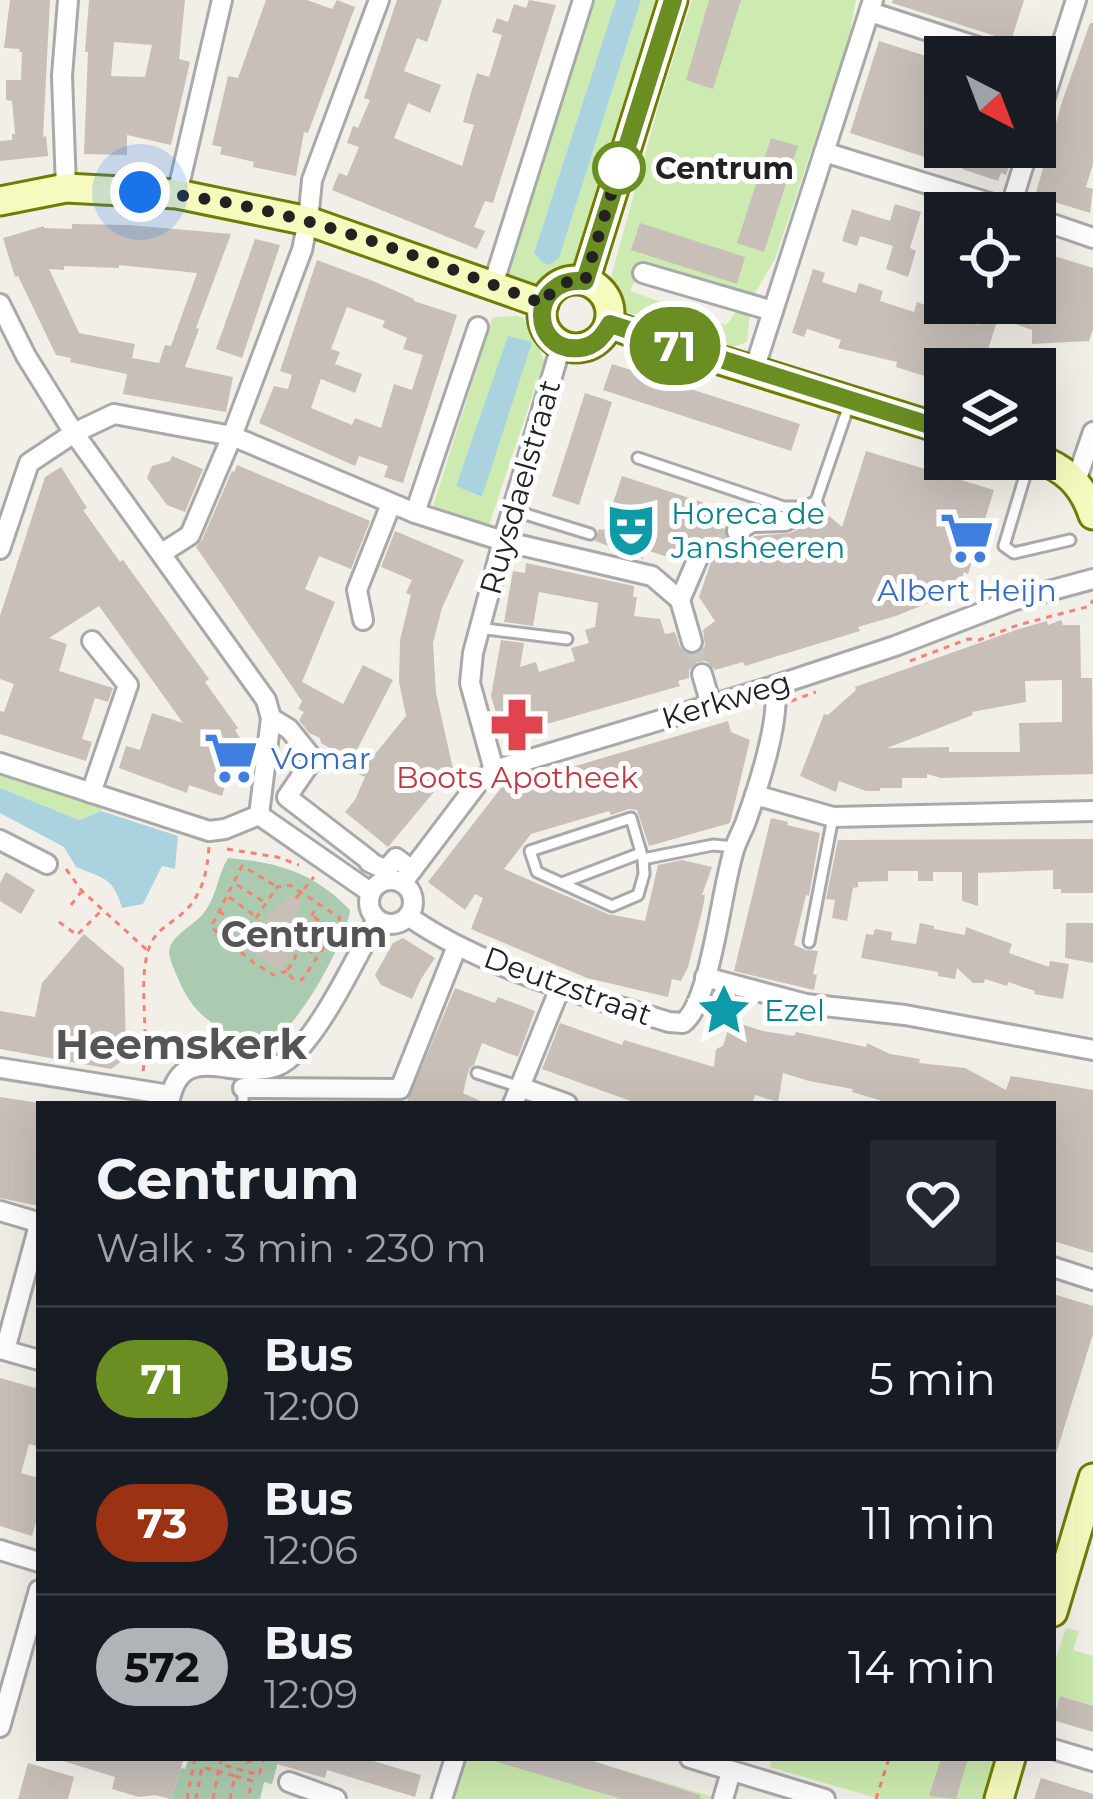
<!DOCTYPE html>
<meta charset="utf-8">
<style>
:root{--surface:#171b24;--page:#242831;--text:#f1f3f6;--muted:#9ea1a6;--line:#363941}
body{margin:0;font-family:Montserrat,sans-serif;background:var(--page);color:var(--text);height:100vh;display:flex;flex-direction:column;font-size:45px;white-space:nowrap}
*{box-sizing:border-box;margin:0}
p{font-size:39px;color:var(--muted)}
.icon{flex:none;width:66px;height:66px;fill:none;stroke:currentColor;stroke-width:2;stroke-linecap:round;stroke-linejoin:round}
.map{position:relative;flex:1;overflow:hidden}
.side{position:absolute;left:36px;top:1101px;width:1020px;height:660px;display:flex;flex-direction:column;background:var(--surface);border-radius:0px;box-shadow:0 12px 48px #0002}
.side>*{flex:none}
.badge{padding:0 24px;border-radius:39px;font-size:42px;line-height:78px}
.needle{width:78px;rotate:138deg}
.tools{position:absolute;left:924px;top:36px;display:grid;gap:24px}
.tools a{display:grid;place-items:center;width:132px;height:132px;border-radius:0px;background:var(--surface);box-shadow:0 12px 48px #0002;font-size:60px}
.you{position:absolute;width:60px;height:60px;margin:-30px;border:9px solid #fff;border-radius:50%;background:#1a73e8;box-shadow:0 0 0 18px #1a73e833}
.map>.badge{position:absolute;translate:-50% -50%;box-shadow:0 0 0 6px #fff}
.round{display:grid;place-items:center;flex:none;width:126px;height:126px;border-radius:0px;background:var(--page)}
.overview{display:flex;align-items:center;justify-content:space-between;height:204px;padding:0 60px}
h1{font-size:57px;font-weight:700;line-height:90px}
ul{padding:0;list-style:none}
li{display:flex;align-items:center;gap:36px;height:144px;padding:0 60px;border-top:3px solid var(--line)}
li div{flex:1}
li b{display:block;font-size:45px}
li em{font-style:normal}
li .badge{min-width:132px;font-weight:700;text-align:center}
.map>svg:first-child{display:block}
.grass{fill:#cdebb0;fill-rule:evenodd}
.cemetery{fill:#aacbaf}
.water{fill:#aad3df}
.building{fill:#c7bfb8;fill-rule:evenodd}
.lines{fill:none;stroke-linecap:round;stroke-linejoin:round}
.street-tunnel{stroke:#c8c6c1;stroke-width:18;stroke-dasharray:18 9;stroke-linecap:butt}
.lane-casing{stroke:#a9a9a9;stroke-width:15}
.street-casing{stroke:#a9a9a9;stroke-width:24}
.secondary-casing{stroke:#707d05;stroke-width:33}
.path{stroke:#fa8072;stroke-width:3;stroke-dasharray:6 6;stroke-linecap:butt}
.lane{stroke:#fff;stroke-width:9}
.street{stroke:#fff;stroke-width:18}
.secondary{stroke:#f7fabf;stroke-width:27}
.line-casing{stroke:#fff;stroke-width:27}
.line{stroke:#6b8e23;stroke-width:18}
.walk{stroke:#222;stroke-width:12;stroke-dasharray:0 21.6}
.stop-dot{fill:#fff;stroke:#6b8e23;stroke-width:6}
.labels{text-anchor:middle;dominant-baseline:central;stroke-width:10;stroke-linejoin:round;paint-order:stroke}
.stop-label{font-size:30px;font-weight:bold;fill:#222;stroke:#fff;text-anchor:start}
.street-label{font-size:30px;fill:#222;stroke:#fff}
.culture-label{font-size:30px;fill:#0d838f;stroke:#fff;text-anchor:start}
.shop-label{font-size:30px;fill:#366cbe;stroke:#fff}
.health-label{font-size:30px;fill:#be3a42;stroke:#fff}
.quarter-label{font-size:36px;font-weight:bold;fill:#555;stroke:#fff}
.district-label{font-size:42px;font-weight:bold;fill:#555;stroke:#fff}
</style>
<div class="map">
<svg width="1093" height="1799" viewBox="0 0 1093 1799">
<rect width="100%" height="100%" fill="#f2efe9"/>
<g class="grass">
<path d="M593,0H616L534,253L559,257L641,0H662L571,273L548,288L505,274Z"/>
<path d="M692,0H856L849,37L775,259L752,298L642,266L630,291L726,325L738,310L750,312L747,342L733,347L621,310L620,301L609,284L661,97Z"/>
<path d="M517,316L523,318L535,338L544,361L489,525L433,506L493,317ZM507,343L483,496L481,497L457,486Z"/>
<path d="M0,772L105,805L101,811L79,820L0,788Z"/>
<path d="M1066,1628L1079,1631L1073,1650L1093,1656V1706L1060,1696L1053,1717V1667Z"/>
<path d="M465,1758H582L714,1797L713,1799H453Z"/>
<path d="M772,1758H1000L987,1799H880L770,1767Z"/>
</g>
<g class="cemetery">
<path d="M228,858C277,862 315,873 350,910C348,938 293,1041 263,1044C254,1046 246,1041 237,1037C204,1021 190,1008 176,974C173,966 167,955 170,947C174,935 193,925 202,915C217,898 217,876 228,858Z"/>
<path d="M189,1758H279L272,1784L264,1782L260,1799H171L181,1768L185,1769Z"/>
</g>
<g class="water">
<path d="M616,0H641L559,258L549,265L542,262L534,253Z"/>
<path d="M508,336L532,342L482,497L456,486Z"/>
<path d="M0,788L79,820L101,811L178,836L175,869L162,866L143,904L122,908C113,877 103,878 76,867L64,847L0,813Z"/>
</g>
<g class="building">
<path d="M10,0H50L43,137L46,136L48,156L0,161V141L12,140V134H15L12,101L6,100V80H21L22,52H19L20,49L4,48Z"/>
<path d="M89,0H185L179,59L190,62L171,145L127,135V155L84,154L88,52H85ZM114,42L152,45L145,77L111,76Z"/>
<path d="M266,0H307L332,9L337,0L355,7L308,133L304,132L296,176L253,167L254,162L220,154L222,147L212,145L228,76L238,78Z"/>
<path d="M397,0H442L427,42L417,38L404,71L441,85L430,113L408,103L394,138L462,166L474,125L463,122L471,93L477,73L489,77L502,35L492,32L497,18L508,22L514,4L526,8L529,0L556,5L493,203L485,201L474,227L485,231L477,249L332,190L339,173L347,176L359,147L347,143L353,126L358,128L370,100L364,98Z"/>
<path d="M709,0H741L713,89L686,80Z"/>
<path d="M893,0H1024L1011,41L892,3Z"/>
<path d="M1090,23H1093V164L1086,187L1093,189L1090,213L1035,196L1062,102Z"/>
<path d="M879,41L945,62V137L937,161L850,133Z"/>
<path d="M771,138L798,146L764,252L737,243Z"/>
<path d="M969,147H984L999,152L997,157L1011,161L1006,175L1001,173L998,181L962,169Z"/>
<path d="M895,204L921,212L910,248L916,251L908,277L886,269L893,246L860,236L857,246L842,241L852,209L890,221Z"/>
<path d="M640,223L745,257L737,284L631,250Z"/>
<path d="M72,224L130,225L231,234L196,328L199,329L185,367L233,377L226,412L123,394L127,374L70,362L71,358L56,355L18,276L15,277L3,238L44,226V228L72,229ZM119,265L197,273L171,346L165,345L159,363L132,358L135,344L79,333L49,269L64,270V266L119,268Z"/>
<path d="M255,239L280,245L242,358L216,349Z"/>
<path d="M1035,250L1093,268V329L1089,341L1032,344V330L998,318L986,356L1019,366L1018,369H945V380L938,378L937,380L896,367L897,362L838,348L841,340L807,329L804,337L792,333L813,269L825,273L822,282L856,293L859,283L883,291L880,301L914,312L917,302L979,325L986,303H1035Z"/>
<path d="M317,260L373,281L414,299V301L457,315L403,483L384,477L388,466L359,456L355,466L259,423L274,386L288,389L292,375L280,371ZM347,307L385,321L382,327L407,338L403,349L423,355L412,390L394,384L381,428L355,418L352,425L311,408L321,379L355,393L362,374L335,364L340,352L331,349Z"/>
<path d="M612,364L800,424L791,451L603,390Z"/>
<path d="M585,393L612,402L579,505L552,496Z"/>
<path d="M866,451L994,490L968,574L964,572L959,586L946,591L948,595L896,616L858,627L860,631L745,666L743,662L715,670L706,661L697,662L689,670V678L678,681L680,686L540,726L539,722L502,733L491,696L501,640L524,643L520,667L536,662L539,672L575,661L571,648L589,643L585,630L595,627L598,603L539,592L533,626L504,622L513,571L525,573L526,563L634,586L633,597H637L634,616L660,619L665,634L675,632L680,647L688,655H697L705,646L703,630L715,621L699,597L711,562L708,549L695,545L685,553L681,552L667,557L644,549L643,559L595,541L599,529L604,530L622,476L732,512L723,527L724,532L730,542L738,544L755,536L790,533L820,519L826,513L842,527Z"/>
<path d="M172,456L203,469L185,512L167,505L147,478L152,466L170,461Z"/>
<path d="M237,465L370,521L351,569L319,556L305,589L335,602L302,682L343,704L363,665L393,680L348,767L336,761L340,754L321,743L320,738L309,733L299,720L304,712L298,709L302,701L196,547L202,540L232,471L234,472Z"/>
<path d="M61,467L87,508L83,510L120,562L123,560L209,679L205,682L238,728L235,730L242,741L229,783L226,782L222,796L189,785L187,793L119,768L126,746L140,750L152,713L183,723L99,606L49,638L67,644L59,671L113,688L108,702L95,698L82,739L92,742L86,761L0,734V711L4,712L14,684L0,679V616L45,477Z"/>
<path d="M395,531L464,560L442,608L433,643L436,693L453,769L388,847L345,812L355,800L365,777L359,774L406,716L399,682L400,640L411,595L406,593L412,580L381,567Z"/>
<path d="M1061,620L1063,625H1080L1081,678H1092L1093,774L941,778L927,774V778H902V788H880V791H866L839,781L836,792L800,776L824,714L828,715L856,690L855,687L1019,629L1047,621L1048,625ZM1062,680V722L1019,723L1020,752H949V747L887,748L973,715L972,712L1026,702L1025,681Z"/>
<path d="M728,721L731,732L750,740L730,823L649,846L637,810L629,809L611,815L609,811L531,834L504,869L608,914L645,921L658,865L682,860L712,867L702,895H705L703,907L688,967L681,981L672,979L668,997L587,978L471,929L483,898L475,894L465,910L428,882L501,788Z"/>
<path d="M771,818L788,822L787,825L820,833L809,896L806,895L794,945L806,950L818,951L813,974L817,975L814,990L734,971Z"/>
<path d="M1093,839V893H1061V889H1053V870L978,873V906L962,901V872H933V881H918V871H888V881L858,882V887L853,888L847,921L832,918L835,900L826,899L838,840Z"/>
<path d="M6,872L35,890L21,914L0,901V883Z"/>
<path d="M289,894L303,903L294,915L298,917L278,944L292,954L280,971L245,948L278,903L281,906Z"/>
<path d="M920,923L934,926V929L965,935L966,927L1012,944L1009,953L1049,967L1050,961L1069,964L1063,999L1034,994L1035,991L1008,982L1007,986L985,979L984,983H973L957,968L955,979L938,976V972L861,958L866,934L873,935L875,929L892,932L891,940L916,944Z"/>
<path d="M1066,923H1093V963L1065,958Z"/>
<path d="M84,934L124,968L126,1052L122,1061L111,1069L0,1049V1011L35,1017L42,983Z"/>
<path d="M403,938L435,958L421,979L412,999L381,985L375,975L393,943Z"/>
<path d="M455,988L495,1003L498,997L535,1011L518,1057L482,1043L474,1065L469,1069L463,1093L487,1104H406Z"/>
<path d="M739,1016L744,1025L763,1031L794,1036L796,1032L866,1047L867,1043L890,1054L920,1059L919,1063L965,1068L1006,1090L1011,1076L1093,1090V1253L1053,1241V1104H892L852,1092L853,1089L809,1081L783,1073L778,1102L755,1095L752,1104H639L542,1069L560,1023L622,1045L624,1040L714,1067L716,1049L723,1046L731,1020Z"/>
<path d="M0,1097L39,1103V1206L0,1198Z"/>
<path d="M1053,1294L1093,1306V1334L1056,1454L1053,1453Z"/>
<path d="M0,1378L39,1389V1447L29,1444L21,1473L39,1478V1512L32,1536L0,1526Z"/>
<path d="M1060,1696L1093,1706V1732L1053,1720Z"/>
<path d="M64,1758H184L171,1799L155,1795L139,1797L112,1789L115,1777L63,1761Z"/>
<path d="M271,1758H363L421,1775L415,1797L327,1770L325,1778L270,1762Z"/>
<path d="M497,1758H583L700,1795V1799H622L497,1762Z"/>
<path d="M941,1758H968L956,1799L929,1796Z"/>
<path d="M28,1763L74,1777L68,1799H18Z"/>
<path d="M1041,1778L1093,1794V1799H1034Z"/>
</g>
<g class="lines">
<g class="street-tunnel">
<path d="M698,558L737,531"/>
<path d="M692,642L702,674"/>
</g>
<defs>
<g id="lane">
<path d="M638,458L784,507H814L850,402"/>
<path d="M1030,459L1004,546L1014,553L1070,540"/>
<path d="M512,510L590,534"/>
<path d="M478,628L567,639"/>
<path d="M643,859L631,818L530,851L537,872L612,906L638,895L644,874L643,859L713,845L735,847"/>
<path d="M562,883L641,853"/>
<path d="M809,942L833,817"/>
<path d="M477,1073L520,1087"/>
<path d="M243,1085V1104"/>
</g>
<g id="street">
<path d="M870,12L1009,57"/>
<path d="M1035,128L1076,0"/>
<path d="M824,152L1022,213"/>
<path d="M66,188L62,76L68,0"/>
<path d="M177,194L222,0"/>
<path d="M1010,209L1029,147"/>
<path d="M1035,218L1093,238"/>
<path d="M643,273L773,311"/>
<path d="M493,285L583,0"/>
<path d="M0,304L26,356L74,433L266,700L271,718L259,815"/>
<path d="M754,370L873,0"/>
<path d="M1076,481L1093,432"/>
<path d="M415,513L478,327"/>
<path d="M737,531L752,522L785,521L814,507"/>
<path d="M0,549L29,463L74,433L114,414L232,436L415,513L503,541L652,576L680,600"/>
<path d="M162,553L190,535L232,436L302,250L308,221L312,180L379,0"/>
<path d="M680,600L698,558"/>
<path d="M680,600L692,642"/>
<path d="M363,620L357,590L391,504"/>
<path d="M702,674L711,705"/>
<path d="M271,718L289,729L313,759L287,797L370,861"/>
<path d="M0,763L209,831L225,829L259,815"/>
<path d="M494,770L470,683L473,653L503,541L561,346"/>
<path d="M91,793L128,685L92,641"/>
<path d="M755,795L833,817L1093,811"/>
<path d="M259,815L370,892"/>
<path d="M0,840L47,864"/>
<path d="M369,862L386,870L396,858L412,870"/>
<circle cx="391" cy="902" r="22"/>
<path d="M403,882L478,783L494,770L774,686L895,646L1012,601L1093,579"/>
<path d="M408,916C480,967 585,996 669,1022L683,1023C712,1001 721,886 735,847C738,838 743,830 746,821C757,791 782,716 774,686"/>
<path d="M705,977L806,1004L905,1015L1093,1050"/>
<path d="M0,1068L170,1095"/>
<path d="M520,1087L567,1104"/>
<path d="M243,1088L400,1089L457,946"/>
<path d="M169,1104C180,1036 235,1083 277,1066C312,1053 358,954 377,919"/>
<path d="M513,1104L560,988"/>
<path d="M0,1211L34,1221L38,1229L5,1350"/>
<path d="M1053,1267L1093,1280"/>
<path d="M0,1349L39,1360"/>
<path d="M0,1550L39,1562"/>
<path d="M0,1727L39,1590"/>
<path d="M1053,1749L1093,1761"/>
<path d="M690,1758L825,1799"/>
<path d="M289,1782L336,1799"/>
<path d="M442,1799L455,1758"/>
<path d="M723,1799L731,1772"/>
</g>
<g id="secondary">
<path d="M0,201L66,188L177,194L308,221L544,304"/>
<circle cx="576" cy="314" r="34"/>
<path d="M585,281L673,0"/>
<path d="M610,324L633,333L945,430"/>
<path d="M1035,458C1065,467 1083,485 1093,515"/>
<path d="M1053,1612L1093,1478"/>
<path d="M999,1799L1011,1758"/>
</g>
</defs>
<use href="#lane" class="lane-casing"/>
<use href="#street" class="street-casing"/>
<use href="#secondary" class="secondary-casing"/>
<g class="path">
<path d="M910,661L968,639L979,640L1018,625L1090,606L1093,600"/>
<path d="M791,701L816,692"/>
<path d="M227,849L277,857L299,865"/>
<path d="M66,869L82,891L148,951"/>
<path d="M237,885L264,902"/>
<path d="M229,897L255,916"/>
<path d="M296,898L314,877"/>
<path d="M71,905L81,892"/>
<path d="M219,911L246,930"/>
<path d="M314,917L331,929"/>
<path d="M59,922L77,935L101,911"/>
<path d="M303,928L325,943"/>
<path d="M297,943L305,947L316,957"/>
<path d="M236,948L211,927L242,866L276,886"/>
<path d="M287,971L274,975L254,963L236,948L277,887L290,885L340,918L326,944L302,980L292,978L287,971L295,958L297,938L319,904"/>
<path d="M143,1071C150,1034 137,982 149,948C154,934 162,929 174,920C200,902 207,878 209,846"/>
<path d="M222,1758L220,1764L259,1775L264,1758"/>
<path d="M236,1758L247,1763L256,1758"/>
<path d="M187,1799L195,1758"/>
<path d="M196,1799L202,1767L235,1776"/>
<path d="M213,1799L218,1773"/>
<path d="M230,1799L235,1776L252,1781L248,1799"/>
<path d="M876,1799L889,1758"/>
</g>
<use href="#lane" class="lane"/>
<use href="#street" class="street"/>
<use href="#secondary" class="secondary"/>
</g>
<g class="lines">
<defs>
<path id="line" d="M673,0L585,281C527,276 530,354 580,348C596,346 603,336 610,324L945,430"/>
</defs>
<use href="#line" class="line-casing"/>
<use href="#line" class="line"/>
<path class="walk" d="M140,192C277,199 416,256 544,304C552,286 566,279 585,281L619,168"/>
</g>
<defs>
<symbol id="theatre-bare" viewBox="-9 -9 18 18"><path d="M-5-5.5Q0-4 5-5.5V0Q5 5 0 6Q-5 5-5 0ZM-3.3-2.5H-1v1.5H-3.3ZM1-2.5H3.3v1.5H1ZM-2.8 1Q0 5.5 2.8 1Z" fill="#0f9aa8" stroke="#fff" stroke-width="2.5" paint-order="stroke"/></symbol>
<symbol id="supermarket-bare" viewBox="-9 -9 18 18"><path d="M-6-5.5h2.5l.6 2H6L4.5 2H-2.5L-4.4-4H-6ZM-1.5 3.2a1.3 1.3 0 1 0 .1 0ZM3 3.2a1.3 1.3 0 1 0 .1 0Z" fill="#3f7fe0" stroke="#fff" stroke-width="2.5" paint-order="stroke"/></symbol>
<symbol id="pharmacy-bare" viewBox="-9 -9 18 18"><path d="M-2-6h4v4h4v4h-4v4h-4v-4h-4v-4h4Z" fill="#e0444e" stroke="#fff" stroke-width="2.5" paint-order="stroke"/></symbol>
<symbol id="sight-bare" viewBox="-9 -9 18 18"><path d="M0-6L1.8-2.2L6-1.7L2.9 1.2L3.7 5.4L0 3.3L-3.7 5.4L-2.9 1.2L-6-1.7L-1.8-2.2Z" fill="#0f9aa8" stroke="#fff" stroke-width="2.5" paint-order="stroke"/></symbol>
</defs>
<g fill-rule="evenodd">
<use href="#theatre-bare" x="593" y="492" width="76" height="76"/>
<use href="#supermarket-bare" x="929" y="500" width="76" height="76"/>
<use href="#pharmacy-bare" x="479" y="687" width="76" height="76"/>
<use href="#supermarket-bare" x="193" y="720" width="76" height="76"/>
<use href="#sight-bare" x="686" y="972" width="76" height="76"/>
</g>
<circle class="stop-dot" cx="619" cy="168" r="24"/>
<g class="labels">
<g class="stop-label">
<text x="655" y="168">Centrum</text>
</g>
<g class="street-label">
<text transform="translate(520 487) rotate(-74)">Ruysdaelstraat</text>
<text transform="translate(726 700) rotate(-17)">Kerkweg</text>
<text transform="translate(568 986) rotate(20)">Deutzstraat</text>
</g>
<g class="culture-label">
<text x="671" y="513">Horeca de<tspan x="671" dy="34">Jansheeren</tspan></text>
<text x="764" y="1010">Ezel</text>
</g>
<g class="shop-label">
<text x="967" y="590">Albert Heijn</text>
<text x="271" y="758" text-anchor="start">Vomar</text>
</g>
<g class="health-label">
<text x="517" y="777">Boots Apotheek</text>
</g>
<g class="quarter-label">
<text x="304" y="934">Centrum</text>
</g>
<g class="district-label">
<text x="181" y="1044">Heemskerk</text>
</g>
</g>
</svg>
<div class="tools">
<a><svg class="needle" viewBox="-14 -14 28 28"><path d="M0-13l5 13h-10z" fill="#e53935"/><path d="M0 13l5-13h-10z" fill="#9ea1a6"/></svg></a>
<a><svg class="icon" aria-label="locate" viewBox="0 0 24 24"><circle cx="12" cy="12" r="6"/><path d="M12 2v4M12 18v4M2 12h4M18 12h4"/></svg></a>
<a><svg class="icon" aria-label="layers" viewBox="0 0 24 24"><path d="M12 4l9 5-9 5-9-5zM3 14l9 5 9-5"/></svg></a>
</div>
<div class="you" style="left:140px;top:192px"></div>
<b class="badge" style="left:675px;top:346px;background:#6b8e23;color:#fff">71</b>
<section class="side">
<div class="overview"><div><h1>Centrum</h1><p>Walk · 3 min · 230 m</p></div><a class="round"><svg class="icon" aria-label="heart" viewBox="0 0 24 24"><path d="M12 20l-8-8c-3-5 5-10 8-4 3-6 11-1 8 4z"/></svg></a></div>
<ul>
<li><span class="badge" style="background:#6b8e23;color:#fff">71</span><div><b>Bus</b><p>12:00</p></div><em>5 min</em></li>
<li><span class="badge" style="background:#9b3214;color:#fff">73</span><div><b>Bus</b><p>12:06</p></div><em>11 min</em></li>
<li><span class="badge" style="background:#afb4b9;color:#111">572</span><div><b>Bus</b><p>12:09</p></div><em>14 min</em></li>
</ul>
</section>
</div>
